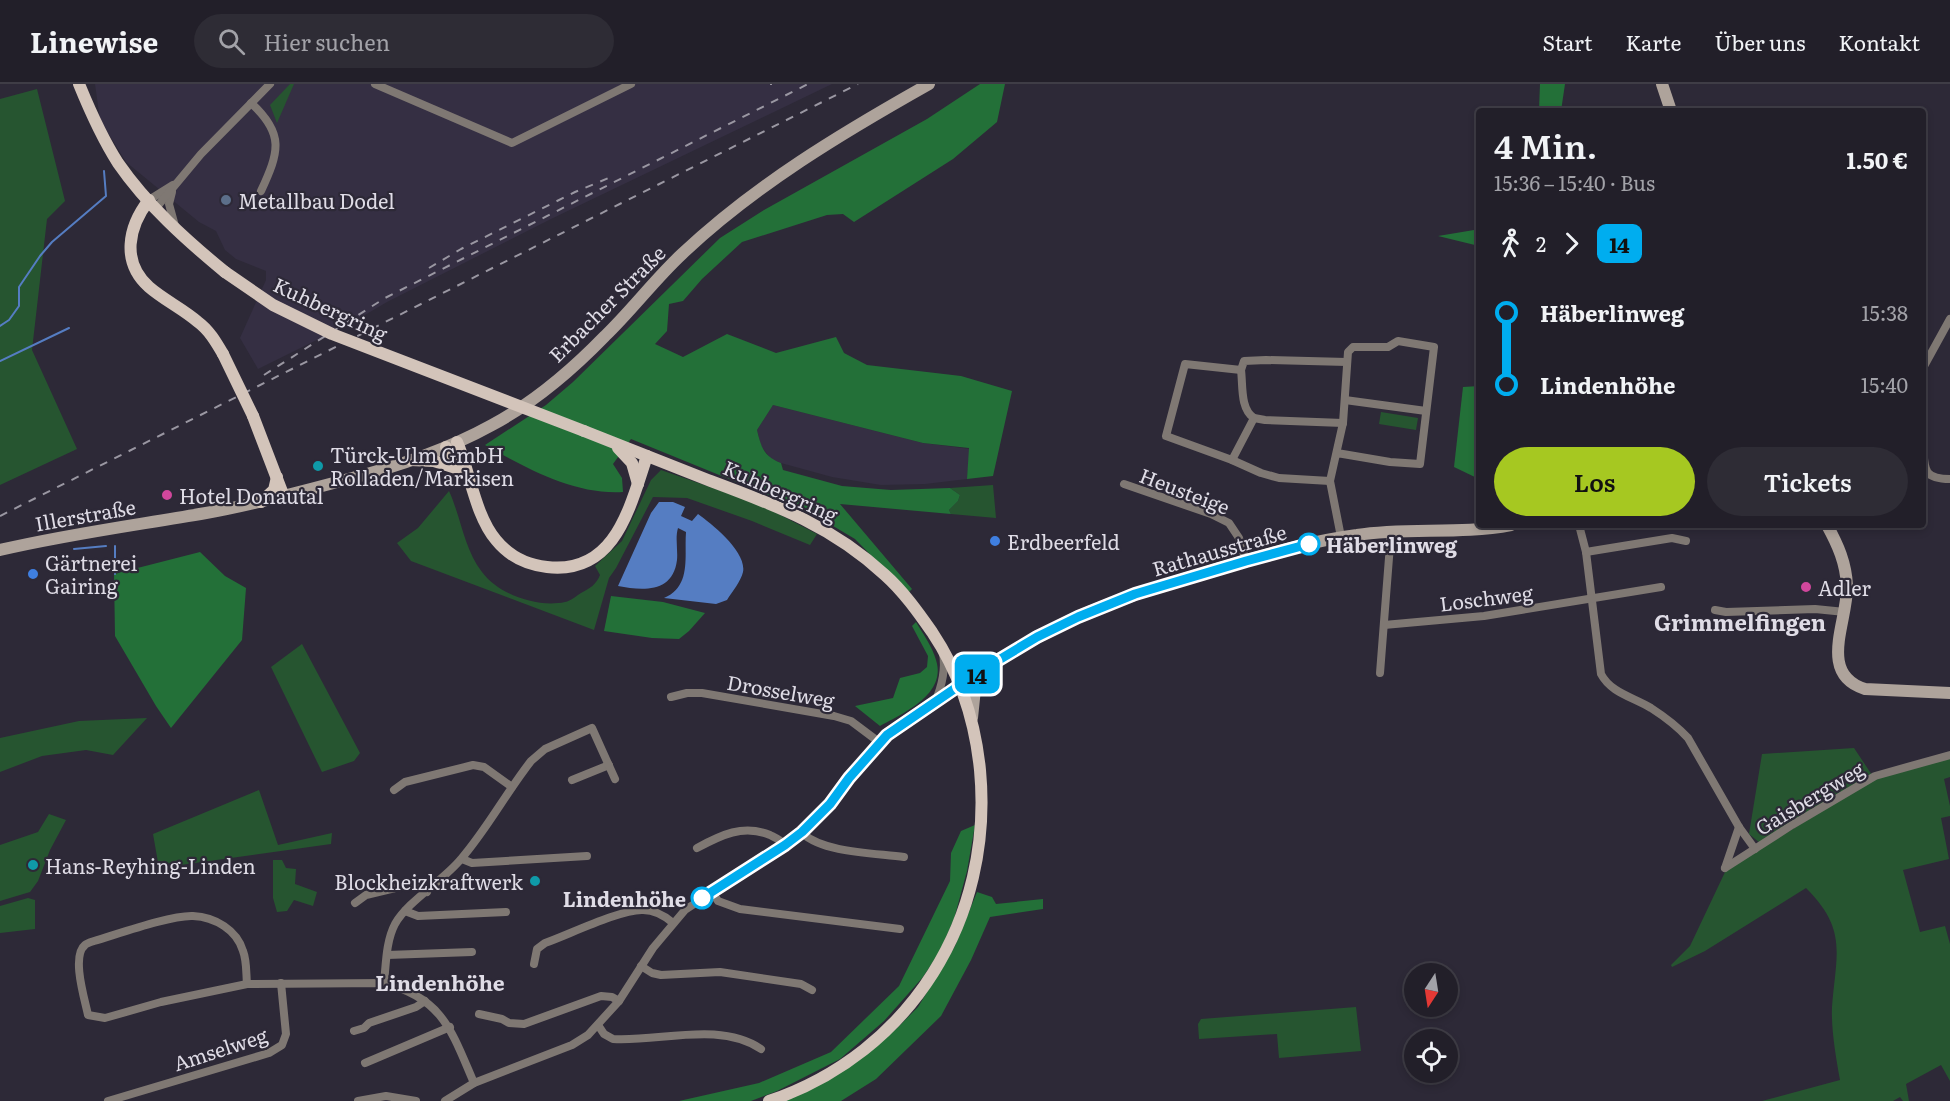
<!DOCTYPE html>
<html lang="de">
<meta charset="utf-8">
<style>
:root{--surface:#221f29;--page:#2e2c35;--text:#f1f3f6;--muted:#a2a2a8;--line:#3f3d46;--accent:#a6c821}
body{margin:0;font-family:Literata,serif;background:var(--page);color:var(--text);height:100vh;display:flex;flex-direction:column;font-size:22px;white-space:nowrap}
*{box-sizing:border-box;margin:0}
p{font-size:20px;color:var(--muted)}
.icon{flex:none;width:33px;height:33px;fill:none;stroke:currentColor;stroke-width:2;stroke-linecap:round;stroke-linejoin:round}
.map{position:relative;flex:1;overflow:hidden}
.sheet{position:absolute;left:1476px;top:24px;width:450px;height:420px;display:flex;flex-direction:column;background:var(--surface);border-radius:6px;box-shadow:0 3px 9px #0003,0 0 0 2px var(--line)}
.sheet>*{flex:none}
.badge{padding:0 12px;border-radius:9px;font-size:21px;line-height:39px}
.needle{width:39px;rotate:192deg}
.buttons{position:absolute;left:1404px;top:879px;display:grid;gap:12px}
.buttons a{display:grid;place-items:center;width:54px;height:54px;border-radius:50%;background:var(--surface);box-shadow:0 3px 9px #0003,0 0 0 2px var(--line);font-size:30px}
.map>.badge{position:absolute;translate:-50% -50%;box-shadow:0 0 0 3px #fff}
.legs{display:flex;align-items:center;gap:9px;height:66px;padding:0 18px;font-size:20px}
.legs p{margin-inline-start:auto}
.headline{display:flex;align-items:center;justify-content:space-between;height:102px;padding:0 18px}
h1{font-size:33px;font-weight:600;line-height:45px}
.cta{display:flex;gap:12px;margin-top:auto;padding:12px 18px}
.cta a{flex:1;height:69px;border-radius:36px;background:var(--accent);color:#111;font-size:24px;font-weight:600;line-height:69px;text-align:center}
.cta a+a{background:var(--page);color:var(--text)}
ul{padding:0 18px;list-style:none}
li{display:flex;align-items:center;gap:21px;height:72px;font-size:22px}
li i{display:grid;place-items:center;width:9px;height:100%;margin:0 8px;background:currentColor}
li i::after{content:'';width:15px;height:15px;margin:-8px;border:4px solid;border-radius:50%;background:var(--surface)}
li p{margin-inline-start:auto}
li:first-child i{background:linear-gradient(#0000 50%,currentColor 0)}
li:last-child i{background:linear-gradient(currentColor 50%,#0000 0)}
header{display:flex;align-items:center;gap:36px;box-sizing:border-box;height:84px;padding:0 30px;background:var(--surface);border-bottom:2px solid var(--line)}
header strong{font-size:28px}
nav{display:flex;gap:33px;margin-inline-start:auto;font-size:21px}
.search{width:420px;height:54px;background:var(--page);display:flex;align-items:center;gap:15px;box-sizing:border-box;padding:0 21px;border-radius:33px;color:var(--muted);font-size:22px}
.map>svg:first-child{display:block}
.built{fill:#352f43}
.green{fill:#265530}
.forest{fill:#237038}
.water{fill:#557dc2}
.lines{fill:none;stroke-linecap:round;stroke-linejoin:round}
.stream{stroke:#557dc2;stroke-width:2}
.street{stroke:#7f7873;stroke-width:8}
.secondary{stroke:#aea39b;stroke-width:12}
.primary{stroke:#d3c4ba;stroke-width:12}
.rail{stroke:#9a97a2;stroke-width:2;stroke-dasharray:8 8;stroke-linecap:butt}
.primary-bridge{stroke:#d3c4ba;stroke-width:12}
.line-1-casing{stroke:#fff;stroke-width:14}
.line-1{stroke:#00adef;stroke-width:9}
.service-dot{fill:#5c6f8a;stroke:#2d2937;stroke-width:2}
.culture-dot{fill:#0f9aa8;stroke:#2d2937;stroke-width:2}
.hotel-dot{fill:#d1479c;stroke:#2d2937;stroke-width:2}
.shop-dot{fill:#3f7fe0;stroke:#2d2937;stroke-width:2}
.stop-1-dot{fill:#fff;stroke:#00adef;stroke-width:3}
.labels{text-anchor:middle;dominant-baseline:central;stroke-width:4.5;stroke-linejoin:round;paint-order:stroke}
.poi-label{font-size:20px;fill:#dfdce6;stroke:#2d2937;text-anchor:start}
.street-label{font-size:20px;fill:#dfdce6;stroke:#2d2937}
.stop-label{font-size:20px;font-weight:bold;fill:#dfdce6;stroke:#2d2937;text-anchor:start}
.neighbourhood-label{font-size:21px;font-weight:bold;fill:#dfdce6;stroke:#2d2937}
.quarter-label{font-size:22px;font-weight:bold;fill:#dfdce6;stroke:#2d2937}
</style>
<header>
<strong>Linewise</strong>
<div class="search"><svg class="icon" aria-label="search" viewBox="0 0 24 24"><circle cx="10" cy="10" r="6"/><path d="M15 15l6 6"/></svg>Hier suchen</div>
<nav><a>Start</a><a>Karte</a><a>Über uns</a><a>Kontakt</a></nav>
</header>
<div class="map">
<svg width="1950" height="1017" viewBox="0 0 1950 1017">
<rect width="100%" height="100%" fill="#2d2937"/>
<g class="built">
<path d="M95,0H832L551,135L387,218L353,238L258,285L240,254L266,196V187L236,175L225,166L216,147L199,138L126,78L100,36Z"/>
<path d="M773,321L923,359L970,365L967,395L925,400L881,401L832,393L781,379L771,375L761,362L757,346Z"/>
</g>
<g class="green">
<path d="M290,0H294L277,39L270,21Z"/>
<path d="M37,5L65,117L47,135L32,266L77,365L0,401V15Z"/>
<path d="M1381,328L1418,334L1416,346L1379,340Z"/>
<path d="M661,386L759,420L817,450L810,461L752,437L687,414L653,413L616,484L609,494L594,546L411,477L397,459L418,444L449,407C461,433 464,465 482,488C499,511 538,524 565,518C571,517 576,512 581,509C590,504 596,501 600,491L595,482L622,457L651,396Z"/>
<path d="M993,401L996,434L951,430L949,426L958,417L960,411L950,404Z"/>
<path d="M302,560L360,669L354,677L322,688L271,583Z"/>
<path d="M147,634L113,671L86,666L42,672L0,688V654L79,637Z"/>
<path d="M1854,664L1872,691L1760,759L1749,750L1762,670Z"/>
<path d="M1950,674V693L1944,695L1950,722V732L1941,734L1949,775L1903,786L1920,848L1945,842L1950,860V997L1941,981L1906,1000L1909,1017H1903L1900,1013L1893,1017H1762L1840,996C1836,974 1831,945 1832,923C1836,870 1848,846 1806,804L1705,867L1672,883L1671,881L1690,862L1726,786L1876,694Z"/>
<path d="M259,706L278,761L332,749L331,760L159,784L153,750Z"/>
<path d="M49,730L66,736L50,766L38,797L30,808L0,817V761L38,748Z"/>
<path d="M273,776H282L286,784L296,785L295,800L317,808L313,822L294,816L287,827L277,828L273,814Z"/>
<path d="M28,814L35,816V845L0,849V822Z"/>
<path d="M1356,923L1361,967L1279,974L1277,950L1199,955L1198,940L1201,935Z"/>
</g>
<g class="forest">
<path d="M980,0H1005L997,38L953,75L854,138L843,130L827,131L742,158L702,195L683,217L669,220L667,247L655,260L683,273L727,250L776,269L836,253L844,269L867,281L961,292L1012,307L993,392L967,395L969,364L923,359L773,321L757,346C761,363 764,373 781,379L783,386L842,402L891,406L950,404L960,411L958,417L949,426L951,430L840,420L912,505L908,509L855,455L823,436L793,421L631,355L613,380L622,394L623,408C574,411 526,384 485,361L546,321L573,298L720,154L764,126L927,35Z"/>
<path d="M1540,0H1565L1561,27H1539Z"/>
<path d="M1474,146L1479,148V162L1438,152Z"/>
<path d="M1479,302V395L1454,383L1463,303Z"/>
<path d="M200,468L225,492L246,504L242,556L171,644L156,622L115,552L114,490Z"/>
<path d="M611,512L663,518L705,529L689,547L679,555L652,554L604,547Z"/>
<path d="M916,538C923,550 932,562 936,576C947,610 904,629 880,642L855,622L893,614L900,594L920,589L927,583L928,572L912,542Z"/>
<path d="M975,741L967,787L954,835L940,867L923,893L884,937L840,975L777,1007L751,1017H679L759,999L831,968L899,902L950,797L951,769L961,747Z"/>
<path d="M977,808L992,813L996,820L1043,815V825L990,833L971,876L941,932L876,995L841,1017H779L834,993L896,945L918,923L955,862Z"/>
</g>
<path class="water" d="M659,418H673L685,423L681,432L692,437L698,430C712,440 747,468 743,488C741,497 732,508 727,516L716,520L664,514C692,502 684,472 686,448L678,444C675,454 678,465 677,476C673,509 643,507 618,502L651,429Z"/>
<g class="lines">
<g class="stream">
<path d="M0,242L9,236L19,222V203L40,172L52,158L106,112L104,87"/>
<path d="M0,277L69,244"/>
<path d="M115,462V490"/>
<path d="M74,465L106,462"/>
</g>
<g class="street">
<path d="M375,0L512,59L631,0"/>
<path d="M251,19C285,50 279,68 261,107"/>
<path d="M172,108L169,120L175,142"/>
<path d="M149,116L173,101"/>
<path d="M156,124L201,70L270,0"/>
<path d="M1923,284L1950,235"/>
<path d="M1345,316L1426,327"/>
<path d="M1254,334L1265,336L1343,339"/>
<path d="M1923,359C1925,383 1921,395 1950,395"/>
<path d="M1337,369L1390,378L1420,380L1434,263L1398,257L1388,263H1353L1348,268L1343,339L1330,397L1341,453"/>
<path d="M1232,376L1254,334C1240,325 1243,301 1241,286"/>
<path d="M1330,397L1279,394L1261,389L1232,376L1166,352L1185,280L1241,286L1244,277L1266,276L1347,278"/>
<path d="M1124,400L1211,430L1229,439L1239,454L1246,477"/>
<path d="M1579,441L1586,468L1601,590C1611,609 1633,613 1651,624C1665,633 1677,642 1688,654L1739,743L1755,765"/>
<path d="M1586,468L1672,454L1686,457"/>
<path d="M1715,526L1726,528L1815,525L1845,528"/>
<path d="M1384,541L1484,532L1661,503"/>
<path d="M1380,589L1391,448"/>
<path d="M671,613L687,609H702L834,632L851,637L879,658"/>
<path d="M935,618C942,602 946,587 943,569"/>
<path d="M572,696L609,681"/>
<path d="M394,706L405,698L473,681L484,683L512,703"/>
<path d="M802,749C824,769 874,769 904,773"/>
<path d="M697,764C721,751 743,740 770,751C776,754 781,756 785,761"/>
<path d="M462,775L472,779L587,772"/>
<path d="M1725,784L1792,741L1875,692L1950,671"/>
<path d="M1725,784L1739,743"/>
<path d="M712,808L718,817L740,825L900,845"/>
<path d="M355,819L366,811L412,800L419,801L427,808"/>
<path d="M405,827L418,832L506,828"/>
<path d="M387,871L472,868"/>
<path d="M534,880L537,865L545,859C568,851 621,825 643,826C654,826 665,832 673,839"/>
<path d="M641,882L652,889L661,891L720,888L801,900L812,906"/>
<path d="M384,899C386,880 386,857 395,840C408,817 443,797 461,775C487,745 506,709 531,677L545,665L592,644L615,695"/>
<path d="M247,900C246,890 247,877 243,867C237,846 215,833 193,832C171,831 118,850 94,857C91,858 87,859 85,861C71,872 85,916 88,931L105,934L161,918L247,900L384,899C443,914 452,948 474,999"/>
<path d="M479,930L502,935L509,939L524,940L601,912L612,913L619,917"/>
<path d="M598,941L604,950L613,955C660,958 719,937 761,965"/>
<path d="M354,947L364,944L369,939L416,923L425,917"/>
<path d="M365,979L450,943"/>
<path d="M108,1017L269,969L282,961L286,950L281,899"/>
<path d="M358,1017L386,1012L416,1017"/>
<path d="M445,1017L474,999L572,961L588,951L619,917L653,864L685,826L802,749L830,720L879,658L960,601"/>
</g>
<g class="secondary">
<path d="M1662,0L1671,27"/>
<path d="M1827,441C1838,461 1846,479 1847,502C1848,537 1817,590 1865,605L1950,609"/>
<path d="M0,466C68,450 137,441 206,429C252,421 296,409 341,397C393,384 445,367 492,341C533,319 572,286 605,252C632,226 655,195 682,170C755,101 842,49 929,0"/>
<path d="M960,601C998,576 1036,552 1078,533C1124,512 1172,499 1220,484C1265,471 1310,457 1357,451C1408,443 1460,451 1511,441"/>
<path d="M972,634L975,605L982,586"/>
</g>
<g class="primary">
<path d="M79,0C90,27 102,54 118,79C147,121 186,156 225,188"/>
<path d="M149,116C128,143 121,178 149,203C164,216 183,225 198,238C209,246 216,258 223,270"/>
<path d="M253,332L284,413"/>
<path d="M584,347C625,363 667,380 708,396C775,421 831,441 885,491C903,507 918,528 932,548C960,590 975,636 980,686C994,834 911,969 769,1017"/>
<path d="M457,358C470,388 475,431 496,456C509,472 527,481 547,483C616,491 630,422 647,372"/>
<path d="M446,363L459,385"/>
<path d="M618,364L632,379L638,400"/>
<path d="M411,376L434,377L459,385"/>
<path d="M261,418L274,406L277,393"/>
</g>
<g class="rail">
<path d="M770,0H772"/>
<path d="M429,184L461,165L575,108L611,93"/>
<path d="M264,291L385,214L808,0"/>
<path d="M0,432L858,0"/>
</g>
<g class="primary-bridge">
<path d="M225,188L273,221L332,250L584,347"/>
<path d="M223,270L253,332"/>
</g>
</g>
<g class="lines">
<defs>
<path id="line-1" d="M702,814L785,761L802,748L830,720L849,694L887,651L982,586L1037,553L1078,533L1135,510L1246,477L1309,460"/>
</defs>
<use href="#line-1" class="line-1-casing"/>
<use href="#line-1" class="line-1"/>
</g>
<circle class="service-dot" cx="226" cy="116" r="6"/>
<g class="culture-dot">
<circle cx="318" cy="382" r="6"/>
<circle cx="33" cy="781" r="6"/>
<circle cx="535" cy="797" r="6"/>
</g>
<g class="hotel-dot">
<circle cx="167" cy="411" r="6"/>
<circle cx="1806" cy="503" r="6"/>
</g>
<g class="shop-dot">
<circle cx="995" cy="457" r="6"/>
<circle cx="33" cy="490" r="6"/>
</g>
<g class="stop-1-dot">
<circle cx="1309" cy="460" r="10"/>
<circle cx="702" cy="814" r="10"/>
</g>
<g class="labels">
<g class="poi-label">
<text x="238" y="116">Metallbau Dodel</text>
<text x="330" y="370">Türck-Ulm GmbH<tspan x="330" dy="23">Rolladen/Markisen</tspan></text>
<text x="179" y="411">Hotel Donautal</text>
<text x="1007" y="457">Erdbeerfeld</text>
<text x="45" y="478">Gärtnerei<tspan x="45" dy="23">Gairing</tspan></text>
<text x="1818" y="503">Adler</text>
<text x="45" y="781">Hans-Reyhing-Linden</text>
<text x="523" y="797" text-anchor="end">Blockheizkraftwerk</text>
</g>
<g class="street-label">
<text transform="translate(606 219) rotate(-45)">Erbacher Straße</text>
<text transform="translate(331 224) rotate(25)">Kuhbergring</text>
<text transform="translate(781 406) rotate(24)">Kuhbergring</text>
<text transform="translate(1185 406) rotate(21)">Heusteige</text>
<text transform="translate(85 430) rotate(-10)">Illerstraße</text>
<text transform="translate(1219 465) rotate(-16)">Rathausstraße</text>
<text transform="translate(1486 513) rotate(-7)">Loschweg</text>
<text transform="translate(781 606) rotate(10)">Drosselweg</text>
<text transform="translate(1809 713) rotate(-31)">Gaisbergweg</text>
<text transform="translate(220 964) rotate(-18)">Amselweg</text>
</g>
<g class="stop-label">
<text x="1326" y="460">Häberlinweg</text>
<text x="686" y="814" text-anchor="end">Lindenhöhe</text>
</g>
<g class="neighbourhood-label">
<text x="440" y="897">Lindenhöhe</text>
</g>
<g class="quarter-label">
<text x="1740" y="537">Grimmelfingen</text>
</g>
</g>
</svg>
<div class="buttons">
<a><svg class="needle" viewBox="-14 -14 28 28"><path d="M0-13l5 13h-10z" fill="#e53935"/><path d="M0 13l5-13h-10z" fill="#a2a2a8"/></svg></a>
<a><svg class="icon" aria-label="locate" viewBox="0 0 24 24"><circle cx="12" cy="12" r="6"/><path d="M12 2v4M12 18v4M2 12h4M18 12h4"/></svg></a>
</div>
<b class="badge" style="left:977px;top:590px;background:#00adef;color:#111">14</b>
<section class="sheet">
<div class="headline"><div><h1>4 Min.</h1><p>15:36 – 15:40 · Bus</p></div><b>1.50 €</b></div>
<div class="legs"><svg class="icon" aria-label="walk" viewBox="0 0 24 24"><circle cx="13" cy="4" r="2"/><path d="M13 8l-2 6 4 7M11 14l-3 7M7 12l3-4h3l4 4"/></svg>2<svg class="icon" aria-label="forward" viewBox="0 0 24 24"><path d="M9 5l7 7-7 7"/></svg><b class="badge" style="background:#00adef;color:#111">14</b></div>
<ul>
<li><i style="color:#00adef"></i><b>Häberlinweg</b><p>15:38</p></li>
<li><i style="color:#00adef"></i><b>Lindenhöhe</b><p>15:40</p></li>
</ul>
<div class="cta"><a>Los</a><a>Tickets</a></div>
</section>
</div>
